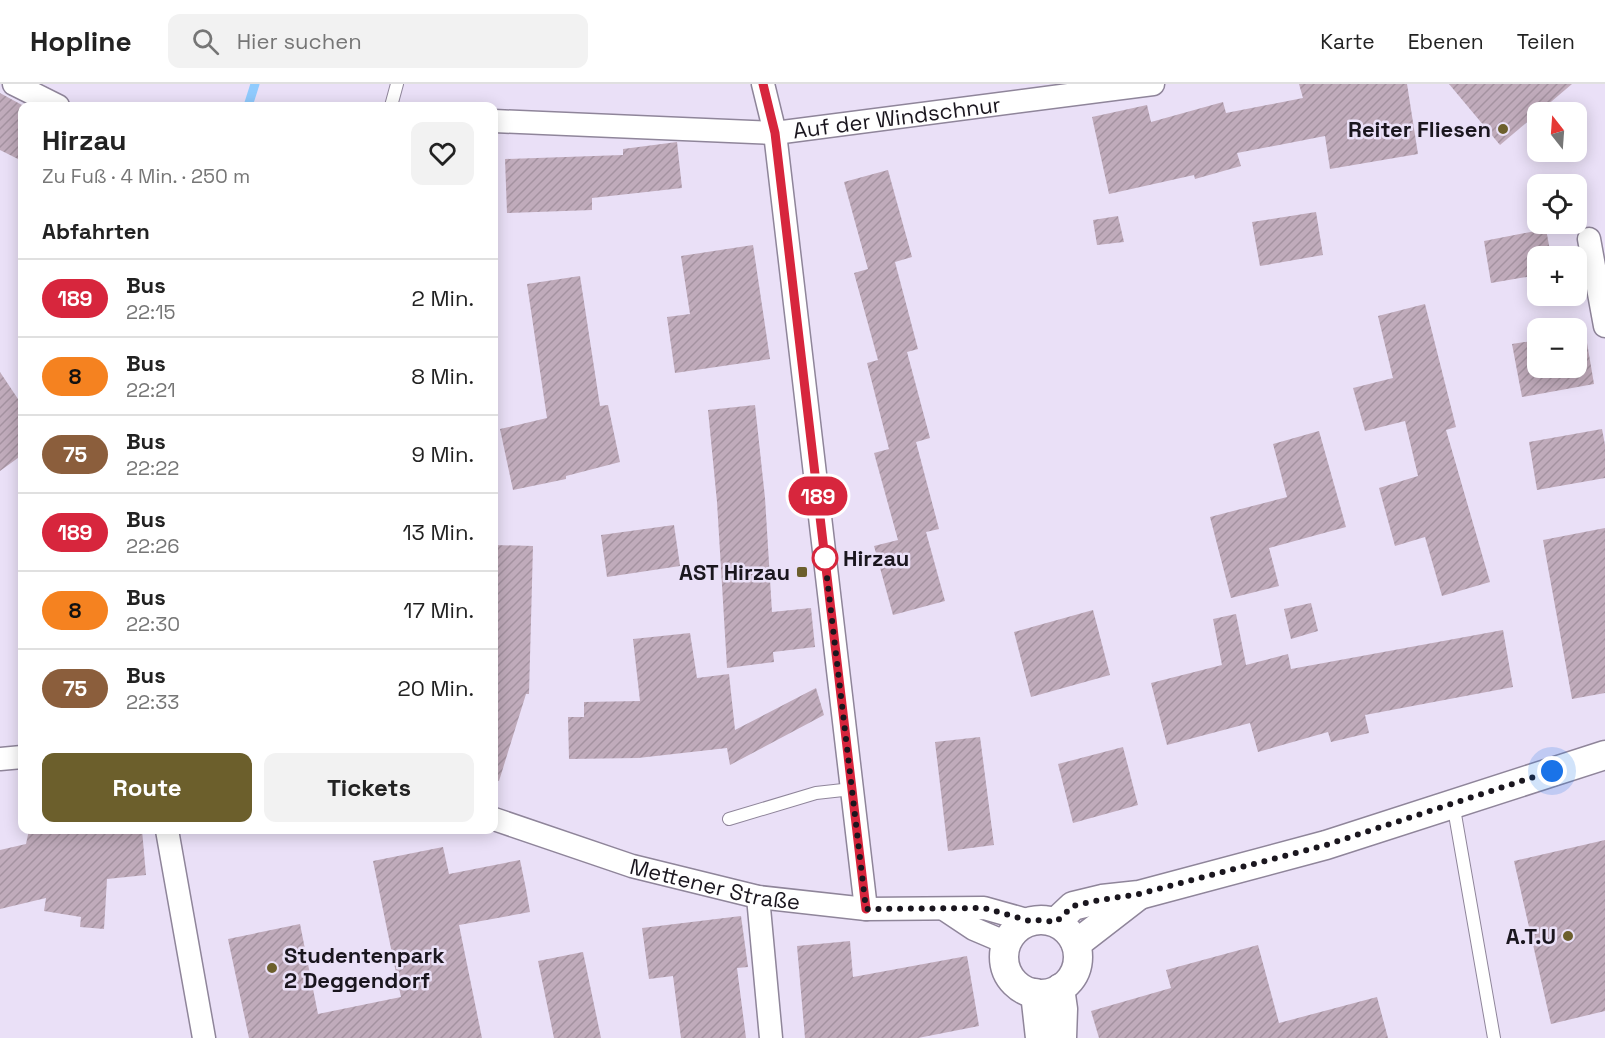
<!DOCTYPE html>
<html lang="de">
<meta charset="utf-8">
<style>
:root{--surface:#fff;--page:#f2f2f2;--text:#222;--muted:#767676;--line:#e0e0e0;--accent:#6c5f2c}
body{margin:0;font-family:"Space Grotesk",sans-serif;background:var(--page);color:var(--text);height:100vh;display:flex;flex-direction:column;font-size:22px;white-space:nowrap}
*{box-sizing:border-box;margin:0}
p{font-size:20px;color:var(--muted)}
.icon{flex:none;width:33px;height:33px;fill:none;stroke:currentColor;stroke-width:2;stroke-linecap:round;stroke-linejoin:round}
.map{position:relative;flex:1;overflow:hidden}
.panel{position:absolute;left:18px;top:18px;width:480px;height:732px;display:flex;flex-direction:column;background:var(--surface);border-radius:12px;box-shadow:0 3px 15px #0003}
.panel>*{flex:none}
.badge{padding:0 12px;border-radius:20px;font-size:21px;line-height:39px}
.needle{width:39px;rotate:343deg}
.controls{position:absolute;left:1527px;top:18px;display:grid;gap:12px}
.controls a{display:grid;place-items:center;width:60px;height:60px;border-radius:12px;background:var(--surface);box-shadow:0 3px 15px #0003;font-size:30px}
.you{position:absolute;width:30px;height:30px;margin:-15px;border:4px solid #fff;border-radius:50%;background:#1a73e8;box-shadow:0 0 0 9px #1a73e833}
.map>.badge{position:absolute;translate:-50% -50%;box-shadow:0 0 0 3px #fff}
h2{padding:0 24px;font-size:22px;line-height:54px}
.round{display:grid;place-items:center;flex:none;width:63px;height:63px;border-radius:12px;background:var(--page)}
.head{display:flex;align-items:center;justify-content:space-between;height:102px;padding:0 24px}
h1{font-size:28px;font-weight:700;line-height:45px}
.primary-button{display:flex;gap:12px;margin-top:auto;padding:12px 24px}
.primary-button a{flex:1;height:69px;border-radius:12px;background:var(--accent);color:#fff;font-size:24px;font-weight:700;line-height:69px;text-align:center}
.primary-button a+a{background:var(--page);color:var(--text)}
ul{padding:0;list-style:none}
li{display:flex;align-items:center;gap:18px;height:78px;padding:0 24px;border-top:2px solid var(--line)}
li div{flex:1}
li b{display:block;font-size:22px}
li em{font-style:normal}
li .badge{min-width:66px;font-weight:700;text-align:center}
header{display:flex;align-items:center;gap:36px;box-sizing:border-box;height:84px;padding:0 30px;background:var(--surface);border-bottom:2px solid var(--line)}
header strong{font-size:28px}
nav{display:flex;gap:33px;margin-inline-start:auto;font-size:21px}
.search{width:420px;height:54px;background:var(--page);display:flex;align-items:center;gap:15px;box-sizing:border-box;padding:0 21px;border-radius:12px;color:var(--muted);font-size:22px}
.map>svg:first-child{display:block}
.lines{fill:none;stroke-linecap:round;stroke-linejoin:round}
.stream{stroke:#90cbfe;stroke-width:9}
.building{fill:url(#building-hatch)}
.service-casing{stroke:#8f859a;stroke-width:14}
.minor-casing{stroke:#8f859a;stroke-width:25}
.tertiary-casing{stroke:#8f859a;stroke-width:31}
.service{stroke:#fff;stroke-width:12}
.minor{stroke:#fff;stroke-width:22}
.tertiary{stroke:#fff;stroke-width:28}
.line-casing{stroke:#fff;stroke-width:14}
.line{stroke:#d7263d;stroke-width:9}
.walk{stroke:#1a161e;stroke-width:6;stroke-dasharray:0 10.8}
.poi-dot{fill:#6c5f2c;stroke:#eae0f7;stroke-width:2}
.stop-dot{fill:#fff;stroke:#d7263d;stroke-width:3}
.labels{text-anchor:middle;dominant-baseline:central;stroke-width:5;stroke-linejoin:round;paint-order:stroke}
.street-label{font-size:22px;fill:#1a161e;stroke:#eae0f7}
.poi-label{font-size:22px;font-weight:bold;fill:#1a161e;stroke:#eae0f7;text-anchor:end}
.stop-label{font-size:22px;font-weight:bold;fill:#1a161e;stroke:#eae0f7;text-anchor:start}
</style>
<header>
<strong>Hopline</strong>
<div class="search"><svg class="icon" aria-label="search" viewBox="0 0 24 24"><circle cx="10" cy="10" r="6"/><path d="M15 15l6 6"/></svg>Hier suchen</div>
<nav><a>Karte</a><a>Ebenen</a><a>Teilen</a></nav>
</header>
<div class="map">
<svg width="1605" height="954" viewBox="0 0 1605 954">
<defs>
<pattern id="building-hatch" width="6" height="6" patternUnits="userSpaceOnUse" patternTransform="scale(1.5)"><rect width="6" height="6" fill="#c0abbb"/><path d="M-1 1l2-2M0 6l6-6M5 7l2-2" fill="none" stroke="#a492a0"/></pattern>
</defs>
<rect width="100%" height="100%" fill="#eae0f7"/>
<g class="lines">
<path class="stream" d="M248,22L255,0"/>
</g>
<g class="building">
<path d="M1299,0H1407L1418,70L1330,85L1325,52L1237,69L1241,82L1195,95L1194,91L1109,110L1092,33L1147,21L1151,38L1223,18L1226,29L1303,14Z"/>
<path d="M1449,0H1572L1500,61Z"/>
<path d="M0,9L22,21V77L0,66Z"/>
<path d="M677,58L682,104L592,114V126L507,129L505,75L623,71V65Z"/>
<path d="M888,86L912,173L895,178L918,265L907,268L930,354L916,358L939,445L926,448L945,517L893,531L874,462L898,456L874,369L889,365L867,279L878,276L854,189L868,185L844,98Z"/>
<path d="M1316,128L1323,171L1260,182L1252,138Z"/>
<path d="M1118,132L1124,158L1097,161L1093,136Z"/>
<path d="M1546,145L1551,172H1538V191L1491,199L1484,157Z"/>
<path d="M753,161L770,275L675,289L667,233L690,230L681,172Z"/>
<path d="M580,192L600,322L608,321L620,378L566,392V395L513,406L500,345L547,334L527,200Z"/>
<path d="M1425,220L1456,343L1446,346L1490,498L1442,512L1425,453L1395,462L1379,404L1418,392L1405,337L1365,347L1353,304L1393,294L1378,232Z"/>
<path d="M1585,247L1594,300L1522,313L1512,260L1538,256V284H1576V249Z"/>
<path d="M0,288L22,321V371L0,387Z"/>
<path d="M755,321L765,414L772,528L811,524L815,563L773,568L774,578L727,584L717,418L708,326Z"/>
<path d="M1602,345L1605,361V394L1537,406L1529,358Z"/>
<path d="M1319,347L1346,443L1269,464L1279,502L1231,514L1210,433L1287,413L1273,360Z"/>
<path d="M674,441L680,482L607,493L601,451Z"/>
<path d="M1605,444V609L1572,615L1543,456Z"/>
<path d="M494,461L533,462L529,610H526L499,697L494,696Z"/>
<path d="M1311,519L1318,547L1291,555L1284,525Z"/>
<path d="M1093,526L1110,591L1031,613L1014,548Z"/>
<path d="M1236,530L1246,581L1288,570L1291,585L1503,546L1513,603L1365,631L1369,649L1331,658L1328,648L1258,668L1250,639L1167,661L1151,599L1222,581L1213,535Z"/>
<path d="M690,549L697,594L729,590L735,646L816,604L824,631L730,681L727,664L638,674L569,675L568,633H584V618L640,617L633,555Z"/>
<path d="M980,653L994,761L948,767L935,658Z"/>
<path d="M1123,663L1138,721L1073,739L1058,680Z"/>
<path d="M29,746H142L146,791L107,795L104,845L80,843L81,833L44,827L46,814L0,825V766L26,760Z"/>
<path d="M1605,756V927L1551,940L1514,777Z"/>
<path d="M443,763L449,790L520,776L526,805L530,828L459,841L482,954H249L228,855L300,840L318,930L401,913L373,777Z"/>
<path d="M741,832L748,883L737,884L746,954H681L673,892L649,895L642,844Z"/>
<path d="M850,857L853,893L967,872L979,942L918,954H805L797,862Z"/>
<path d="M1258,861L1279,939L1377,913L1388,954H1099L1091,927L1171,904L1166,886Z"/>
<path d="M583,868L601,954H554L538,877Z"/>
</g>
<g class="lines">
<defs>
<g id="service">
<path d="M391,22L397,0"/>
<path d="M1453,719L1494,954"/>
<path d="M729,735L816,709L852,705"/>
</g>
<g id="minor">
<path d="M14,0L58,22"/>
<path d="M763,0L775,49L866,825"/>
<path id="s1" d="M494,37L775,49L1153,0"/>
<path d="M1589,155L1605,242"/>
<path d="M0,675L22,673"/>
<path id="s2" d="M494,735L632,782L758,813L866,825L984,824L1030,837"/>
<path d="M167,746L204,954"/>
<path d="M758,813L771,954"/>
<path d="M944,825L974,845L1007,859"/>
</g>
<g id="tertiary">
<circle cx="1041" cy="873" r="37"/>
<path d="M1056,838L1073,822L1102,815L1139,811L1326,761L1605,671"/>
<path d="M1076,860L1138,812"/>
<path d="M1060,904L1063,925L1062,954"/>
<path d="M1035,909L1040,954"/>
</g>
</defs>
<use href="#service" class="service-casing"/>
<use href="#minor" class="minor-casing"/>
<use href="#tertiary" class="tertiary-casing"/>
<use href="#service" class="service"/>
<use href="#minor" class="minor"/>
<use href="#tertiary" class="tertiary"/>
</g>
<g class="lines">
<defs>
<path id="line" d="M763,0L775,49L866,825"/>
</defs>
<use href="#line" class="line-casing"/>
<use href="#line" class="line"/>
<path class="walk" d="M825,474L824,468L866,825L984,824L1030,837L1040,836L1056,838L1073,822L1094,817L1139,810L1326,761L1552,687"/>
</g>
<g class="poi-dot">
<circle cx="1503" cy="45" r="6"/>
<rect x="796" y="482" width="12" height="12" rx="3"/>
<circle cx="1568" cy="852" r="6"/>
<circle cx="272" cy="884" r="6"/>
</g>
<circle class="stop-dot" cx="825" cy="474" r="12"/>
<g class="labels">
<g class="street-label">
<text stroke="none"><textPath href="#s1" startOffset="404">Auf der Windschnur</textPath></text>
<text stroke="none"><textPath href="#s2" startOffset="231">Mettener Straße</textPath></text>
</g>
<g class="poi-label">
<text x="1491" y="45">Reiter Fliesen</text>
<text x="790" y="488">AST Hirzau</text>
<text x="1556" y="852">A.T.U</text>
<text x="284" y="871" text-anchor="start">Studentenpark<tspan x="284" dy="25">2 Deggendorf</tspan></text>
</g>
<g class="stop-label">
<text x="843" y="474">Hirzau</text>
</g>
</g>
</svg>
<div class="controls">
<a><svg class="needle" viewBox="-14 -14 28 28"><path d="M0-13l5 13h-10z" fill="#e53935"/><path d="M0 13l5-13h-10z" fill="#767676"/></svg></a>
<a><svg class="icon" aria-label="locate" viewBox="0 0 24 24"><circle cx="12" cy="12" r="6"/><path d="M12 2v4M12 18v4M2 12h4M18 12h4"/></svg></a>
<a>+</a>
<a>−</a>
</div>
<div class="you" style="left:1552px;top:687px"></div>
<b class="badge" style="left:818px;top:412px;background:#d7263d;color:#fff">189</b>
<section class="panel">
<div class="head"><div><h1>Hirzau</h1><p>Zu Fuß · 4 Min. · 250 m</p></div><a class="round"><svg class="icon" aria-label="heart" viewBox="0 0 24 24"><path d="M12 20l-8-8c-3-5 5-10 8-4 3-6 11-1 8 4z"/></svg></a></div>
<h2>Abfahrten</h2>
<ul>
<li><span class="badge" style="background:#d7263d;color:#fff">189</span><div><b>Bus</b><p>22:15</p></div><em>2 Min.</em></li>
<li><span class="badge" style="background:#f58220;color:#111">8</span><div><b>Bus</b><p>22:21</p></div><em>8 Min.</em></li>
<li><span class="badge" style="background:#8b5e3c;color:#fff">75</span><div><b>Bus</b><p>22:22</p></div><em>9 Min.</em></li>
<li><span class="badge" style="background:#d7263d;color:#fff">189</span><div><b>Bus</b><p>22:26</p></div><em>13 Min.</em></li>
<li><span class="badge" style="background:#f58220;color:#111">8</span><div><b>Bus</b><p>22:30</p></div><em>17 Min.</em></li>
<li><span class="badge" style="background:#8b5e3c;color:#fff">75</span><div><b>Bus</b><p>22:33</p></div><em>20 Min.</em></li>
</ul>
<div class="primary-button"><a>Route</a><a>Tickets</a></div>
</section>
</div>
